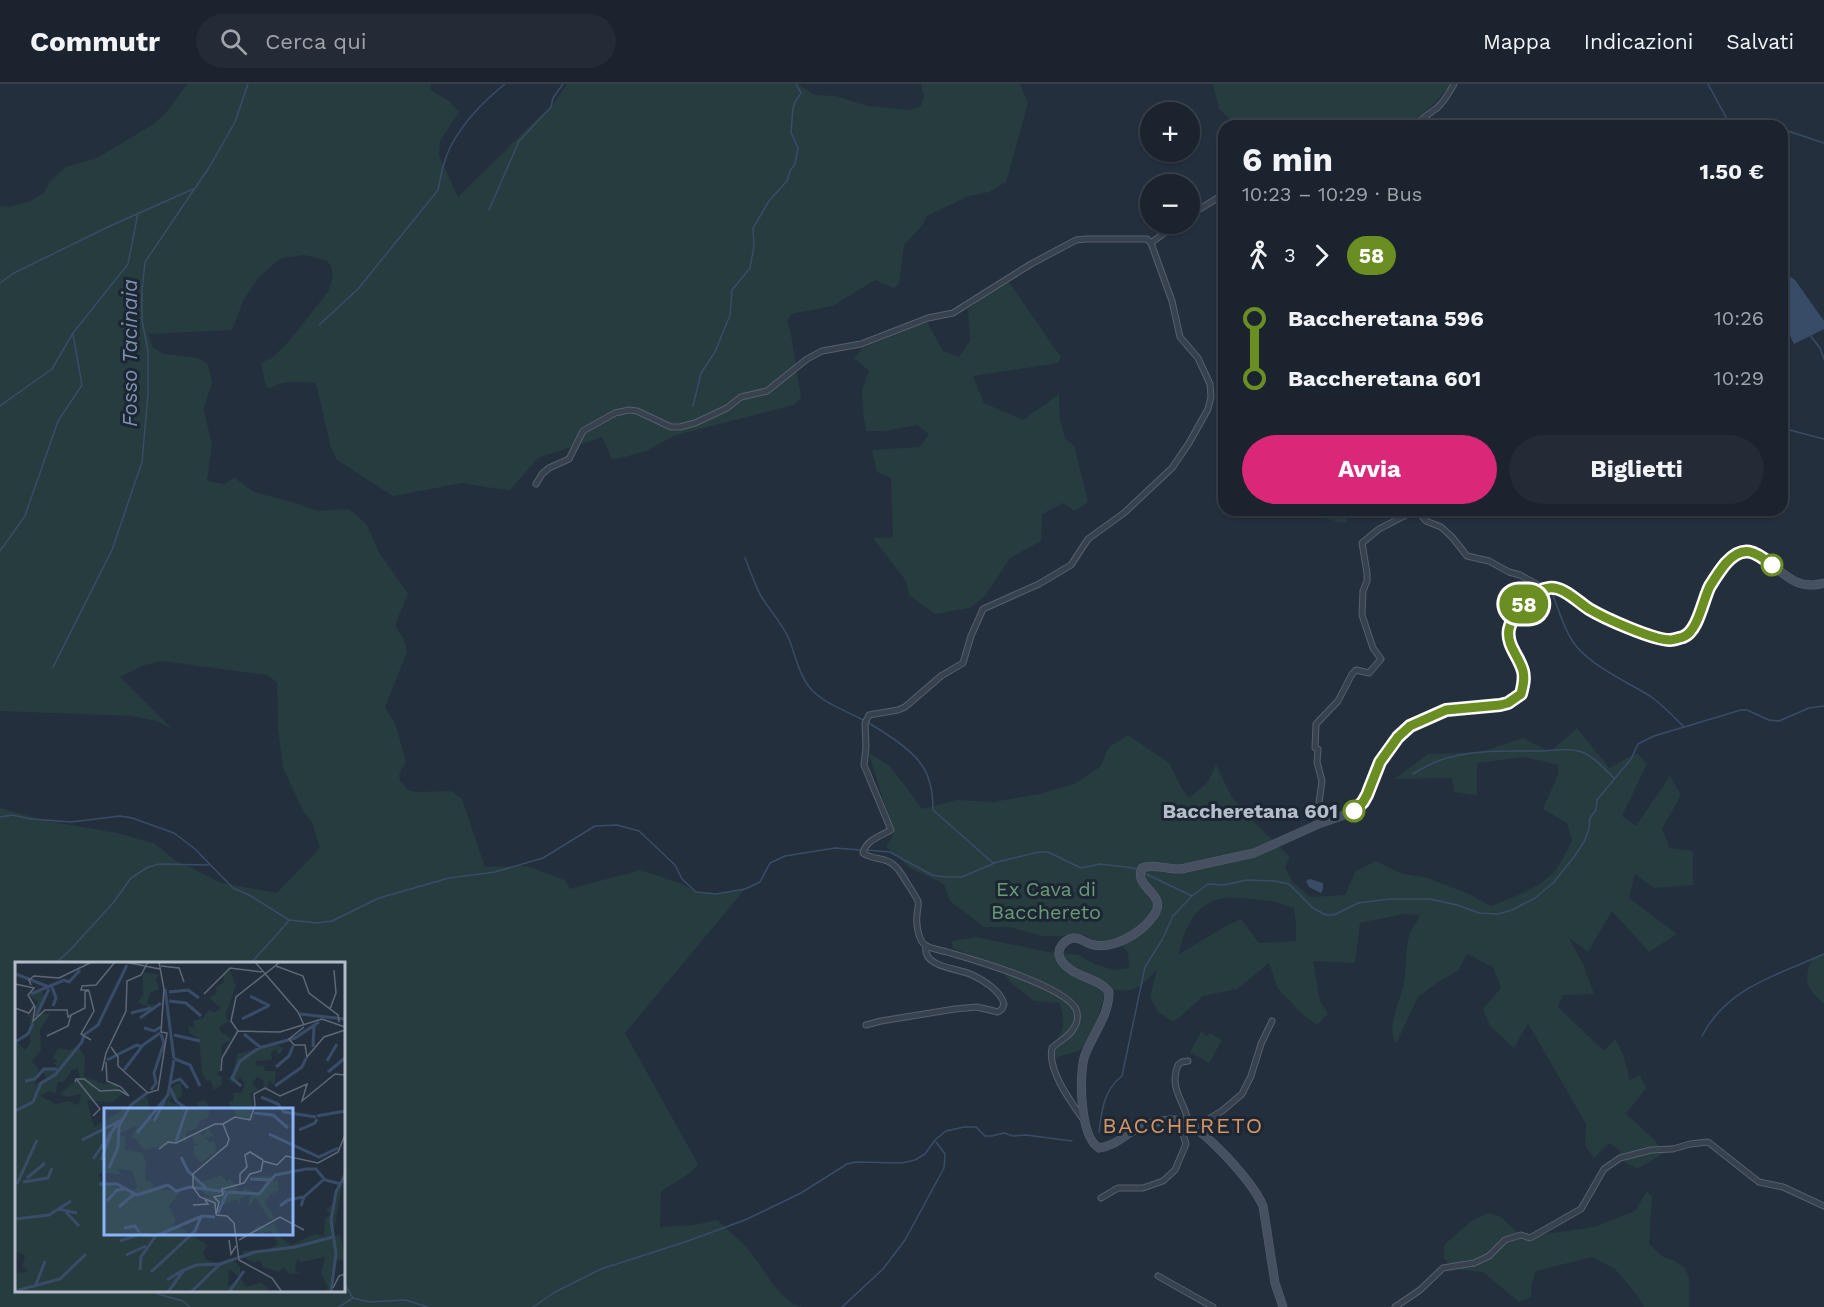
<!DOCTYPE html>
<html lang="it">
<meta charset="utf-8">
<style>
:root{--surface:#1b232e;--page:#242b36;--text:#f1f3f6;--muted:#a0a4aa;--line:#39404a;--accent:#db2777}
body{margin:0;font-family:"Work Sans",sans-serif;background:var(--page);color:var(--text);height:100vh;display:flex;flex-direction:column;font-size:22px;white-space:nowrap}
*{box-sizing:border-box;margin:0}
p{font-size:20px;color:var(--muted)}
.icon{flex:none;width:33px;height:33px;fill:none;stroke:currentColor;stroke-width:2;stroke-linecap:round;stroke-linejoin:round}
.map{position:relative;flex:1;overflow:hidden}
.side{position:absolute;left:1218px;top:36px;width:570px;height:396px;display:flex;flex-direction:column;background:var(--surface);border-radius:18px;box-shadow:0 2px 4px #0004,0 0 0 2px var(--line)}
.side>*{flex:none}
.badge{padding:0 12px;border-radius:20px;font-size:21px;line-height:39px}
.fabs{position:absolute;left:1140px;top:18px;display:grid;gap:12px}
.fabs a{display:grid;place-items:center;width:60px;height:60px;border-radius:50%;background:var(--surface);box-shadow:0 2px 4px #0004,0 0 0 2px var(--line);font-size:30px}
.map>.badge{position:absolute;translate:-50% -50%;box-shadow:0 0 0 3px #fff}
.legs{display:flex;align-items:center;gap:9px;height:66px;padding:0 24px;font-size:20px}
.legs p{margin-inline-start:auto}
.overview{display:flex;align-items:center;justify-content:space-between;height:102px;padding:0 24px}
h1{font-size:33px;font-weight:700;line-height:45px}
.action{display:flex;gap:12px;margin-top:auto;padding:12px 24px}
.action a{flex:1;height:69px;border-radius:36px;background:var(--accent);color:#fff;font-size:24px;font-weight:700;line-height:69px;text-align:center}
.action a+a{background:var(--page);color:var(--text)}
ul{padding:0 24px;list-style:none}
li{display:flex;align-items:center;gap:21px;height:60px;font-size:22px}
li i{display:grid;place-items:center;width:9px;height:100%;margin:0 8px;background:currentColor}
li i::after{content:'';width:15px;height:15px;margin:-8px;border:4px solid;border-radius:50%;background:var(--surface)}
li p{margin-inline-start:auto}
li:first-child i{background:linear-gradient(#0000 50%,currentColor 0)}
li:last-child i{background:linear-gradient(currentColor 50%,#0000 0)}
header{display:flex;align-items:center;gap:36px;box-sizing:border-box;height:84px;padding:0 30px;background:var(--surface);border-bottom:2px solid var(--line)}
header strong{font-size:28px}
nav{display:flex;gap:33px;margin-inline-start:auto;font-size:21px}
.search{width:420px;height:54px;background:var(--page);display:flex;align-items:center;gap:15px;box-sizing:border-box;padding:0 21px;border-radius:33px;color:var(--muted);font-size:22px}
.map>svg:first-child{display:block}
.green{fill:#263c3f;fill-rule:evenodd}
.water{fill:#394c67}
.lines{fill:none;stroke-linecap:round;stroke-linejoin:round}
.stream{stroke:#394c67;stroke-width:1.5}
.street-casing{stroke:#565f6c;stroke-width:7}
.secondary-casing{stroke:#565f6c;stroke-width:9}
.street{stroke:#38414e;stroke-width:5}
.secondary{stroke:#465061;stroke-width:8}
.line-1-casing{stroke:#fff;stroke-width:14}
.line-1{stroke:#6b8e23;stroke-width:9}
.stop-1-dot{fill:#fff;stroke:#6b8e23;stroke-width:3}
.labels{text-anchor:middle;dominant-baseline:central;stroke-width:6;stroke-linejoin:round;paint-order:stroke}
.stop-label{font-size:20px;font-weight:bold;fill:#b4bcc9;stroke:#1d2633;text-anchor:end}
.park-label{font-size:20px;fill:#6b9a76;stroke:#1d2633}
.water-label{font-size:21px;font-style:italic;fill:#7c92b1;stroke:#1d2633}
.quarter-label{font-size:22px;letter-spacing:1.5px;fill:#d59563;stroke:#1d2633}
.inset-river{fill:none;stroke:#394c67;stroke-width:3}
.inset-road{fill:none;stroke:#5e6776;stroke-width:1.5}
.view{fill:#8ab4f8;fill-opacity:0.15;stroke:#8ab4f8;stroke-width:3}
.inset-edge{fill:none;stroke:#b4bcc9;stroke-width:3}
</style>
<header>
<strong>Commutr</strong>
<div class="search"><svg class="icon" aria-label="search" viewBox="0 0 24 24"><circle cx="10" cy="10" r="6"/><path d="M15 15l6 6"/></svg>Cerca qui</div>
<nav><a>Mappa</a><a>Indicazioni</a><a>Salvati</a></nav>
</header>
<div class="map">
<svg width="1824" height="1223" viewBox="0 0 1824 1223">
<rect width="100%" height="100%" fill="#242f3e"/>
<g class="green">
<path d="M187,0H431L430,6L449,17L459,28L440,57L439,72L458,113L540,32L551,23L567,0H798L814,11L835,12L868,22L911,26L921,22L924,12L921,0H1020L1028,19L1006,98L989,108L969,112L927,132L921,143L904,161L899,200L894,204L875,196L833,222L791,230L787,238L791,250L801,314L794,321L676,351L646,367L625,373L612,375L602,353L538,374L510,406L485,403L463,399L393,412L337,376L331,364L316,299C301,298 285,295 271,304L266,303L261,279L273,273L291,255L329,206L333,191L330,180L325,176L304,171L281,174L259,193L244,215L232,246L148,250L153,263L164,270L198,274L208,280L212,299L204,324L207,340L212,360L207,397L223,400L235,394L254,408L299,420L317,427L347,425L354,429L367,441L379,468L408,510L395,541L404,556L407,568L385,623L395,639L406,677L399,691L400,697L408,706L416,708L451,707L462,715L485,783L527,782L565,796L570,805L640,786L682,800L696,808L716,810L745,805L625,949L698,1080C689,1093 673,1098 661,1108L660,1143L693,1141L717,1136C728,1147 742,1157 751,1169C766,1187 777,1215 802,1223H0V724L48,737L117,749L154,759L175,776L222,799L277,809L320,764L312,738L303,727L283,684L278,645L277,598L267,591L161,577L142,582L120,593L172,645L157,637L132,632L0,627V122L10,123L30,117L44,109L50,97L66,83L97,74L154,40L170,24ZM16,880H344V1206H16Z"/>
<path d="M1213,0H1451L1436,18L1410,40L1409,42H1237L1219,25Z"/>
<path d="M1008,197L1061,273L1058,279L973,292L984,319L1023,336L1059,310L1060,336L1065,354L1074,362L1088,418L1075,427L1063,419L1042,430L1041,457L1010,474L985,512L970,524L935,530L909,511L906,497L873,454L893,453L891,394L877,388L872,366L919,363L929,350L917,341L885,347H867L864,336L862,306L869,287L854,274L863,264L927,238L943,267L959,273L970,257L968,225Z"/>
<path d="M1224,302V363L1222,360L1219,304Z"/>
<path d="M1304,426H1350L1347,430V438H1338L1307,429Z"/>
<path d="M1577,644L1609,684L1637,669L1647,680L1622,732L1636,742L1670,692L1681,711L1662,745L1670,764L1693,767V801L1654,804L1635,790L1629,814L1677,850L1649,868L1612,827L1588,868L1569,854L1583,880L1594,910L1563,911L1558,923L1604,967L1615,955L1623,970L1630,996L1640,991L1646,1004L1626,1030L1654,1055L1664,1069L1637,1085L1626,1079L1619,1066L1609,1059L1594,1074L1585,1061L1586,1040L1528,939L1514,964L1490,942L1483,925L1501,904L1493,883L1467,870L1458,887L1441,896L1418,913L1396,960C1385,941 1401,918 1404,898C1407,882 1405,868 1409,852C1411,845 1417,838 1420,831L1404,830L1360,839L1355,879L1313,877L1320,917L1328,930L1317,941L1301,929L1278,905L1269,879L1237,905L1203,912L1174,938L1158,928L1150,913L1157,885C1137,908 1136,907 1106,906L1090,959L1078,967L1054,974L1052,961C1065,945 1066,939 1059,919L1034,917L1010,898L999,882L953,864L952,857L976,853L1048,868L1078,871L1095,880L1114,886L1129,884L1128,869L1117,854L1108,857H1095L1085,851L1073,850L1062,852H1042L1009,843H984L950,817L944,800L910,784L886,763L894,749L868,668L891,683L922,725L957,716L993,718L1040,710L1074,700L1100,683L1109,663L1128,651L1169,679L1182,705L1189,714L1208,698L1216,680L1231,712L1255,739L1290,773L1285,783L1292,797L1310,813L1345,811L1355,788L1375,777L1403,790L1425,793L1469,810L1491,822C1511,814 1533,807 1550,792C1560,783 1566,768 1572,756L1567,739L1543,725L1559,688L1558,681L1524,673L1477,679V712L1454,708L1452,694L1394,695L1428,670L1481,668L1523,654L1550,668ZM1240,814L1272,817L1294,824L1296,838V857L1259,859L1241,835L1228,841L1179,870C1184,846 1194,821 1220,815C1226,813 1234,814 1240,814Z"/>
<path d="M1824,869V920C1806,904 1803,897 1812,874Z"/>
<path d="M1201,948L1208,952L1210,949L1222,956L1209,979L1190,968Z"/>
<path d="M1647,1107L1652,1113L1649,1160L1663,1173L1675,1177L1685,1184L1689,1194V1223H1644L1637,1211L1615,1185L1592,1173L1536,1187L1531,1201V1213L1519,1218L1483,1188L1463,1186L1453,1183L1444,1174V1161L1470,1138L1488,1129L1501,1133L1518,1149L1546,1150L1594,1143L1635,1127Z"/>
</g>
<g class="water">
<path d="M1786,190L1795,196L1824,237V245L1794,260L1782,234V191Z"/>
<path d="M1310,795L1323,799V805L1321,809L1309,803L1306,797Z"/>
</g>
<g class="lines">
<g class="stream">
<path d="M1708,0L1727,35L1732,42"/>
<path d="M1782,45L1824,59"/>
<path d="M489,126L519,57L551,23L553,14L563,0"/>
<path d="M0,199L14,189L110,142L193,105"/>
<path d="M319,241L358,205L438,106C441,91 444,74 452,60C464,38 485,16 505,0"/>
<path d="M1809,250L1820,264L1824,275"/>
<path d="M0,322L52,285L73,249L128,180L138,129"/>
<path d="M693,322L701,289L715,268L730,231L732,206L750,184L754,162L753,144L769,117L787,97L790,87L795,80L798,64L791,48L793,24L795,18L801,9L796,0"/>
<path d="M1782,344L1824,355"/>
<path d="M0,467L25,432L58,337L82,301L73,250"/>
<path d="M745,474C750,486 755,501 761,512C770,527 782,539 789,555C796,573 800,596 815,609C829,622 847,627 863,636"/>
<path d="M1552,509C1559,526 1565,549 1577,563C1595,584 1627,598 1650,612C1663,621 1673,632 1684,643"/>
<path d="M53,583L112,466L142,378L148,310V267L142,236V207L145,178L210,82L235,38L248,0"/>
<path d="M867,638C884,648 910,664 921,680C930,692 933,711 933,726L993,779"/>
<path d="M1413,690C1421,685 1430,680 1438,677C1471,665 1506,667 1540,667C1554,667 1568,663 1582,668C1595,673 1604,685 1614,694"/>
<path d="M0,733L12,731L31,735L71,738L120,732L132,734L174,749L195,765L233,804L251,812L289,836L317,839L332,837L379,814L449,794L495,788L543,774L595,742L617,741L639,747L675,781L682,795L696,808L716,810L745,805L760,798L770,779L785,772L835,764L861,766"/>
<path d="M866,766L890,768L932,791L945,793H962L997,778L1039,768H1048L1081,784L1100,780L1134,784L1139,787"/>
<path d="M1144,789L1192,812"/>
<path d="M55,880L71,865L113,819L131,794L148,783L159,780L209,781"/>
<path d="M250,880L280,847L289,836"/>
<path d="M1702,952C1727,903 1778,891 1824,870"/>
<path d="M1099,1048C1102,1026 1103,1007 1122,992L1145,883L1162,856L1173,832L1192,812L1208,800L1224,801L1247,796L1275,797L1289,800L1313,824L1326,831H1334L1358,819L1390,815H1430L1457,821L1479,829L1498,830L1512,826L1535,814L1553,799L1574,773L1585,756L1589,745L1590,734L1596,726L1597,716L1631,675L1638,660L1654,652L1741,626H1747L1769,636L1779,637L1809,624L1824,622"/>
<path d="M344,1199L353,1214"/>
<path d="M158,1210L183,1217L190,1223"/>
<path d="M339,1223L353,1214L369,1218L405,1216L428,1223"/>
<path d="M533,1223L555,1208L601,1185L685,1158L745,1136L801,1109L847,1080L856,1078L902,1079L915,1076L925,1070L935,1056L946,1047L964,1043H976L985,1052H992L1004,1049L1013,1052L1026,1051L1072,1057"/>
<path d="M842,1223L883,1185L905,1156L944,1084L945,1070L936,1058"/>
</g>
<defs>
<g id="street">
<path d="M1415,42C1422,34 1429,30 1437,24C1445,17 1449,9 1454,0"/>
<path d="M1190,131L1224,110"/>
<path d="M1151,159L1176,140"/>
<path d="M536,400L542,390L549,384L569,375L583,347L615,329L629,326L637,327L671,343H680L695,339L727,324L741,313L767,307L807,275L822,267L861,260L928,234L953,229L1031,180L1076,156L1086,155H1147L1151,159L1172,217L1180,253L1198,274L1210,300L1211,313L1208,325L1189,359L1172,384L1124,429L1088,455L1071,481L1039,500L983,525L971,552L963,579L941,592L905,623L898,626L869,631L865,639L866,663L864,681L891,746C881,752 866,756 863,769C874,777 886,772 896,783C899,785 917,815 918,817C919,822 917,827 917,831C916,839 918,856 925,861C930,865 941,866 947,868C974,876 1063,901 1076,925C1078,930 1078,937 1075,942C1070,953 1060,956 1052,964C1047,986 1071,1018 1083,1035"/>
<path d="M1316,741L1322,697L1317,678L1318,665L1315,664L1316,640L1338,617L1352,590L1356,586L1369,589L1381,575L1373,564L1362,531L1363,507L1367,497V489L1362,459L1379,445L1412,428L1420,430L1426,437L1441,443L1452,453L1467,472L1489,477L1509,488L1520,491L1545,505"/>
<path d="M866,941L881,937L955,925L977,923L998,928L1002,925L1004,920C1001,907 982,895 970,890C956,884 922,883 926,862"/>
<path d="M1188,977L1182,978L1178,981C1168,1006 1186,1018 1189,1041"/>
<path d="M1194,1044L1222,1027L1242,1010L1251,992L1261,960L1272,937"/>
<path d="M1101,1114L1118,1104H1143L1163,1097L1175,1086L1186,1060L1179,1036"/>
<path d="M1158,1192L1213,1223"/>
<path d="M1395,1223L1420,1206L1443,1184L1474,1179L1489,1172L1505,1156L1521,1151L1530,1154L1581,1125L1604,1085L1620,1074L1651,1066L1673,1065L1690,1060L1708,1058L1759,1098L1783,1103L1824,1122"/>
</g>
<path id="secondary" d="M1283,1223L1275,1199L1263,1122C1253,1099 1206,1045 1181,1037C1169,1034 1151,1039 1140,1043C1125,1050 1116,1062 1099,1064C1080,1053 1079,994 1084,974C1091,952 1109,933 1109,908C1098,892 1070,894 1060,874C1056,865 1064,856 1073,854C1080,853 1084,858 1090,860C1112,867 1142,849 1154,831C1169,810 1132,803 1142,784C1154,779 1168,786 1181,785L1254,769L1321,739L1353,728L1363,718L1367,711L1376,686L1385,671L1403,648L1410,642L1446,626L1500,621L1508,619L1521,610C1523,602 1525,595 1523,587C1519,572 1506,561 1509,545C1513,529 1531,506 1548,504C1562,502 1577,518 1588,524C1604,534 1652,555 1669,556C1673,556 1678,554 1682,553C1697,549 1703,516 1710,502C1714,494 1720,487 1725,480C1729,476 1733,470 1739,468C1770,459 1782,512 1824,499"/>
</defs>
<use href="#street" class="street-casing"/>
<use href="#secondary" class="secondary-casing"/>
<use href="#street" class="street"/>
<use href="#secondary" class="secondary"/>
</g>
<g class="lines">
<defs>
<path id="line-1" d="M1354,727L1363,718L1367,711L1380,678L1398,653L1410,642L1446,626L1500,621L1508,619L1521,610C1523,602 1525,595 1523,587C1519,572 1506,561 1509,545C1511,535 1517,528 1523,521C1529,514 1538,505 1549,504C1563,502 1578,518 1589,525C1604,534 1653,556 1670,556C1674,556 1679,554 1683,553C1698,548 1703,515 1710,502C1715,494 1720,486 1726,479C1743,460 1755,467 1772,481"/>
</defs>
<use href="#line-1" class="line-1-casing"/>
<use href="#line-1" class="line-1"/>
</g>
<g class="stop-1-dot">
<circle cx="1772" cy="481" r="10"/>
<circle cx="1354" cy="727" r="10"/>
</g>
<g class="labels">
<g class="stop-label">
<text x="1338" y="727">Baccheretana 601</text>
</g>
<g class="park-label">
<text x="1046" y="805">Ex Cava di<tspan x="1046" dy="23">Bacchereto</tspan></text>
</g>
<g class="water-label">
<text transform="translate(129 269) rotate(-90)">Fosso Tacinaia</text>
</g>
<g class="quarter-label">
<text x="1183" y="1041">BACCHERETO</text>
</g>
</g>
<g transform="translate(15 878)">
<rect width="330" height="330" fill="#242f3e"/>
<path d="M215,8L221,24L210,54L214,59L204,65L208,73L211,72L216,78L207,82L205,109L201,112L206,114L207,123L199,128L196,119L191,118L187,111L184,77L175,71L173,63L180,67L178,59L188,56L194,48L201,50L206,46L194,36L202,31L201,25L209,20L208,12ZM128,10L144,13L141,18L144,27L135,31L132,42L142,44L132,52L129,51L135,46L123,40L128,33ZM26,28L31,39L23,52H35L25,68L26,88L17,99L24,108L19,124L31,116L27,108L43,105L39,102L42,98L37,97L43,86L54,88L63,84L70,95L69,114L88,122L103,121L102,127L107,132L97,141L72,138L79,165L128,135H132L137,157L152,140L159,123L166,121L167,133L163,137L157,135L154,139L157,141L183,148V140L190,138L195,148L193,156L185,159L181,167L171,170V179L129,188L121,177L116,176L122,164L104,172L110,175V187L127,191L131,199L130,218L137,220L139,227L166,229L154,244L161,258L157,264H163L192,283L188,291L191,298L203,301L217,297L225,305V315L214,307L213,324L226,317L231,325L247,320L255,330H0V311L14,309L7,305L10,294L3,290L0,293V78L10,88L15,81V55H11L14,51L16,54L23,40L14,33ZM63,106L65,116L45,131L51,135L66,132L64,143L53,139L41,142L25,134L35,129L40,132L43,120H49L57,108ZM102,207L117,208L122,225L117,230L88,221L83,214L86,210L107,213ZM261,81L268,86L266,91L262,92V87L256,90L257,98L241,99V103L249,104L250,109H261L259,123L254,118L253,128L248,127L249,119L242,115L237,121L243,129L235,131L239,146L235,150L237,158L222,154L213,140L219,138L218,131H226L230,122L225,115L218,121L212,116H217L222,92ZM193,166L199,174L190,176L195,180L199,178L202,189L186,201L179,193V184L185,182H179L177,174L185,170L188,174ZM206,213L212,220L215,216L225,230L231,226L243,231L249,228L250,216L233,218L237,215L252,213L260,216L259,222L262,217L264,229L258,230L263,234L256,232L250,241L261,257H254L241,236L233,245L235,232L225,237V243L220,237L210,243L204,240L198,247L199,241L187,235L206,236L191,233L181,225L179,215L184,221ZM328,217L318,275L330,270L325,273L330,298H323L319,304L316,325L321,330H308L313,326L306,311L310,295L287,300L282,297L280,309L285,311L275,312L268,305L264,310L248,305L245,298L239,301L227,294L228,289L253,288L263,282L256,269L246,272L238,267L243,263L251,265L259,261L266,276L276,283L299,272L309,274L310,257L315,252L311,248L320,240L319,231Z" fill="#263c3f" fill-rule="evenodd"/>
<path class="inset-river" d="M1,12L34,25M37,25L41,36L38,44M150,27L159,97M154,30L173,28L184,36M16,32L49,18L54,20L65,8M235,34L255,44M154,39L171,41L186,54M116,51L136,46M285,52L330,57M21,54L34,27M125,56L146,41M227,57L253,44M129,66L139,69L146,65M229,72L245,85M159,73L185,79M0,80L13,72L18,61M298,85L299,64M160,97L175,103L185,124M92,98L122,83L127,85M312,99L322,82M261,105L274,94L278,84M109,108L128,83L145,71M313,110L330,96M10,119L20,117L29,107H42M156,121L165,117L173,126M226,124L217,116L225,99L244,86L280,76L304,60M260,124L287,105L291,96M155,126L161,139L172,147L161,179M136,128L141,121L139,111L149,81L146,72M246,135L263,142L269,150L301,155M0,149L18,140L26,121L40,113L67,80L69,73L83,63L112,3M239,151L258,153L273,166M302,154L330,149M139,159L151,136M284,168L300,161L302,157M122,171L153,133L159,98M254,172L304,195L323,186M67,178L109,157M166,195L173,209L191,226M78,197L103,161M86,198L96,172M94,206L103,185L104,164L116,143L132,131M12,216L30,201M235,217L256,218M8,220L33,216L37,206M2,222L22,178M84,222H102L122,233L153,223L161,229L175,225L212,230M213,230L244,232L260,213L291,207H301L310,218L326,222M92,239L102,228L109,227M265,244L273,238L288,235M286,244L289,235L308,218M104,245L119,232M43,247L62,251M51,250L64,264M203,251L212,231M0,257L34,253L56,239M109,266L120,264L124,270M105,279L125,272L141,274L187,254L200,255M111,293L131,284M125,308L126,295L140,275M136,310L180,269L186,255M152,318L168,308M20,325L30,299M0,329L45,317L71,292M153,330L169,308L181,303L205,302L240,290L280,285L318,275M176,330L205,302M214,330L229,309M316,330L321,291L316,259L321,230L330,213"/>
<path class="inset-road" d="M110,0L145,7M240,0L283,50L289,63M146,4L164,6L169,20M261,4L288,14L294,31L323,53L324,60M0,22L19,26L13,33L20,45L18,59L30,48H52L53,55L56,53M16,23L14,18L19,14L44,16L77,0M74,29L79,49L66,72L76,78M189,32L215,6L247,10M0,46L14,51L19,44M315,47L321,31L319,8M289,65L274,77L279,83H290L292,95L309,75L330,68M223,69L265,70L307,57L330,65M32,74L53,64L56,53L70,46V30L74,28H66L67,24L81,23L100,0M96,85L103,95V104M103,104L133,131L143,128L152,71L146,70L149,27L144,0M87,109L91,91L111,49L112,19L126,13L133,0M206,109L207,96L223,69L216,59L221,35L265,0M62,118L85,147L78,154M60,120L61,117H69L85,129L104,128L114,134L106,125L92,119L91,100M208,162L220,155L235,158L240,143L239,132L250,126L265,134L292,122L287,139L320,112L330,113M144,187L153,180L161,181L200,162H208L214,177L212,183L178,212V225L185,235L200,241L201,252M225,222V212L232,205L230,193L235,190L248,198M178,243L193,242L190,238M201,253L204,240L199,235L208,233L207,227L229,221L235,212L246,209L248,199L262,203L271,194L303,201L323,190L330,173M201,253L212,254L219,261L224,298L257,316L267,330M214,278L216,292L221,284M224,278L265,255L289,268M318,326L324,314L330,312"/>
<path class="view" d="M89,146H278V273H89Z"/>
<rect width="330" height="330" class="inset-edge"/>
</g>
</svg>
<div class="fabs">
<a>+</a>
<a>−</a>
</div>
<b class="badge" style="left:1524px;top:520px;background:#6b8e23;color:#fff">58</b>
<section class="side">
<div class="overview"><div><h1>6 min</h1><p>10:23 – 10:29 · Bus</p></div><b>1.50 €</b></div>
<div class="legs"><svg class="icon" aria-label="walk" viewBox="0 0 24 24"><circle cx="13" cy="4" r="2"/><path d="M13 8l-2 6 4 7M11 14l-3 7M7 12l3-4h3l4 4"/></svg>3<svg class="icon" aria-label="forward" viewBox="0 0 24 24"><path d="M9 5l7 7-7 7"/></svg><b class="badge" style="background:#6b8e23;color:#fff">58</b></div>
<ul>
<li><i style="color:#6b8e23"></i><b>Baccheretana 596</b><p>10:26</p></li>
<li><i style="color:#6b8e23"></i><b>Baccheretana 601</b><p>10:29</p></li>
</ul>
<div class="action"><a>Avvia</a><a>Biglietti</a></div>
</section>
</div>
